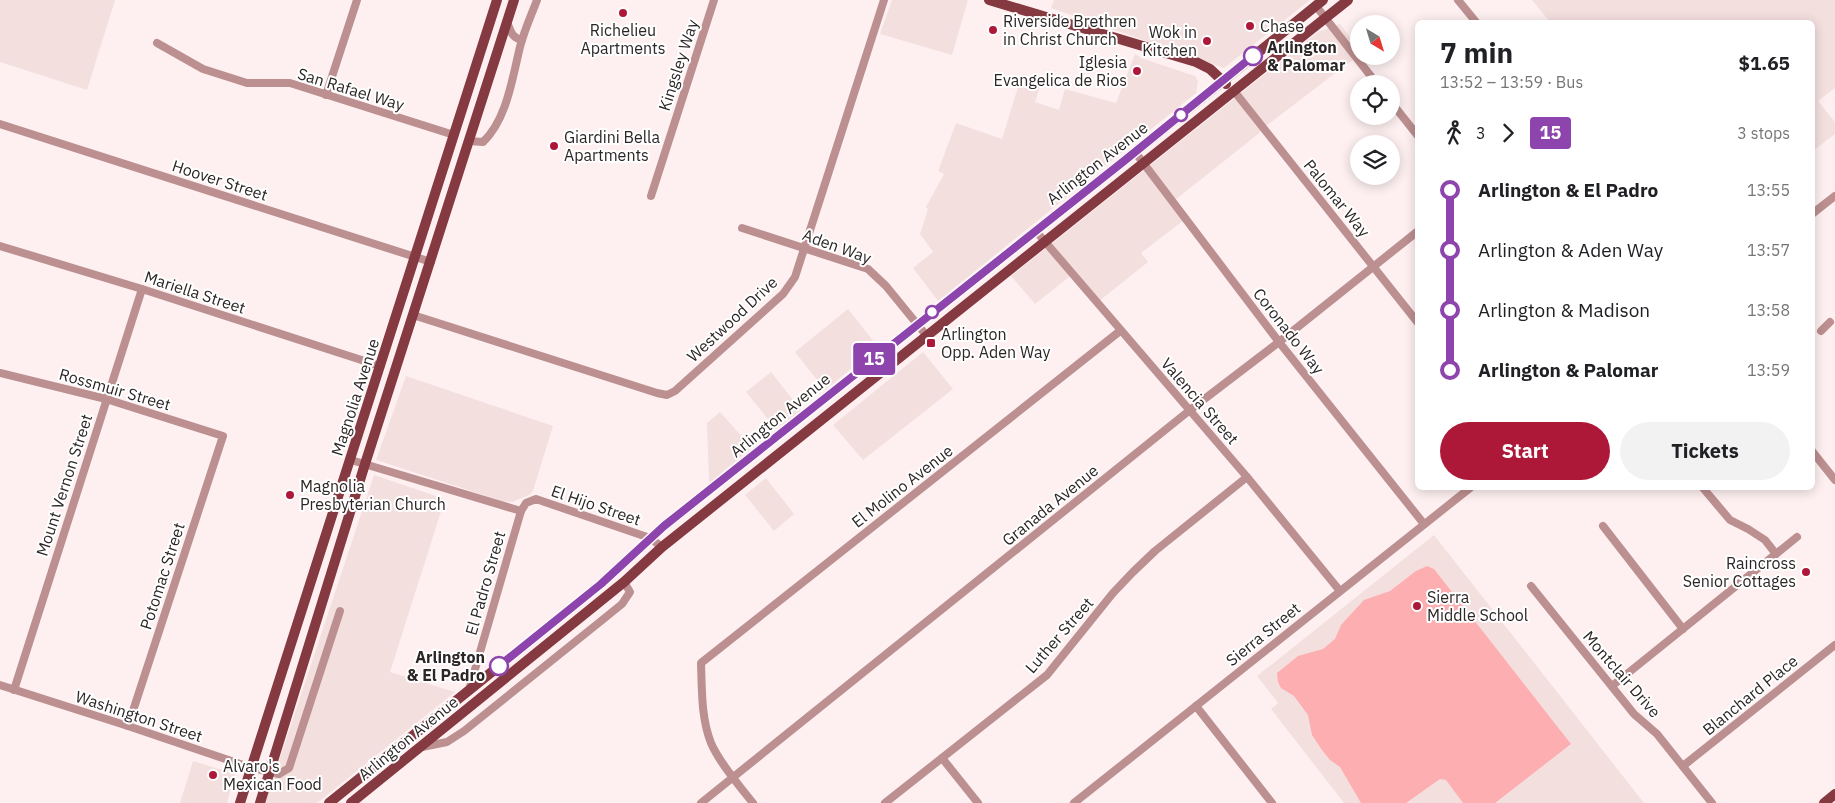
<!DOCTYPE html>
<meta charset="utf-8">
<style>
:root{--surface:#fff;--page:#f2f2f2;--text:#202124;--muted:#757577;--accent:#ad1839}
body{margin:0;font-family:"IBM Plex Sans",sans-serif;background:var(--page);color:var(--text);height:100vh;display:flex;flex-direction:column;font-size:19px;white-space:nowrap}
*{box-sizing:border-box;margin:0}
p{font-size:16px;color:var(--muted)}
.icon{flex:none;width:28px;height:28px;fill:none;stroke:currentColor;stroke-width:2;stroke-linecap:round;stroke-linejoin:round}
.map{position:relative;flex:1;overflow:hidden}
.sheet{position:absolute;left:1415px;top:20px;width:400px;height:470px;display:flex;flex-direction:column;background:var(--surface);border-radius:8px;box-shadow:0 2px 12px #0003}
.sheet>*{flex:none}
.badge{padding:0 10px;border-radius:4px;font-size:18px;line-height:32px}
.needle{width:32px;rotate:142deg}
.buttons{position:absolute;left:1350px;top:15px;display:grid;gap:10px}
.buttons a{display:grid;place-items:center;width:50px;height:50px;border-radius:50%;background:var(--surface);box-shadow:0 2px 12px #0003;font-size:25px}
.map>.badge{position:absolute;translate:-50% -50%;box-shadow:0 0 0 2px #fff}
.legs{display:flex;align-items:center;gap:8px;height:55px;padding:0 25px;font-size:16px}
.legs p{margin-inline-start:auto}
.headline{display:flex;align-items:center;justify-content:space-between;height:85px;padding:0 25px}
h1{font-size:28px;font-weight:800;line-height:38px}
.cta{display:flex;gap:10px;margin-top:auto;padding:10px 25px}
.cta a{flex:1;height:58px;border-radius:30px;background:var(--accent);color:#fff;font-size:20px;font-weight:800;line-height:58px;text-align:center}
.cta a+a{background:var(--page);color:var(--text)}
ul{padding:0 25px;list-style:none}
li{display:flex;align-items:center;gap:18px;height:60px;font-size:19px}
li i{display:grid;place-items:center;width:8px;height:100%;margin:0 6px;background:currentColor}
li i::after{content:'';width:12px;height:12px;margin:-6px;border:4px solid;border-radius:50%;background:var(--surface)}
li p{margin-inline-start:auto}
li:first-child i{background:linear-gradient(#0000 50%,currentColor 0)}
li:last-child i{background:linear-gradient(currentColor 50%,#0000 0)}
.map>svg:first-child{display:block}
.built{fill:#f4dfdf}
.green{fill:#fdaeb1}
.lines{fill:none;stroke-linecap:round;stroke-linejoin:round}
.minor{stroke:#bc8f90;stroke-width:8}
.major{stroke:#853940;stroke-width:10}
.line-1-casing{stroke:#fff;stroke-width:11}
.line-1{stroke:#8e44ad;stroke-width:8}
.poi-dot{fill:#ad1839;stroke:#fff;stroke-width:2}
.stop-1-dot{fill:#fff;stroke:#8e44ad;stroke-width:2.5}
.labels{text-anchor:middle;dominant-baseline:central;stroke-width:4;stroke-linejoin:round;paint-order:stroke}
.poi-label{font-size:16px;fill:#2c2626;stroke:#fff;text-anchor:start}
.stop-label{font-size:16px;font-weight:bold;fill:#2c2626;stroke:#fff;text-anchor:start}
.street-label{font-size:16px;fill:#2c2626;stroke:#fff}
</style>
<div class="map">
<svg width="1835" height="803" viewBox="0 0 1835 803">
<rect width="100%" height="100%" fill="#fef0f1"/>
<g class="built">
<path d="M0,0H115L87,90L0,62Z"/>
<path d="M892,0H968L952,55L880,34Z"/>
<path d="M1054,0H1310L1224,68L1051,8Z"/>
<path d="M1532,0H1835V88L1818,101L1835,122V134L1813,151L1812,22H1550Z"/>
<path d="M1340,24L1359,49V55L1266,126L1257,135L1175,200L1188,217L1141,253L1148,262L1098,302L1073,274L1035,304L1011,276L1318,32Z"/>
<path d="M1135,54L1141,58L1195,76L1198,81L1196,93L938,301L913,268L933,252L920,234L928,209L926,207L944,174L938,171L956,123L1002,139L1022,74L1042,81L1035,102L1059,110L1065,89L1116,103Z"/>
<path d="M848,309L878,347L825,390L795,352Z"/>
<path d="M923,352L953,389L863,460L833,425Z"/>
<path d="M771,372L801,410L776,429L746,392Z"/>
<path d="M406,376L553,426L533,491L529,495L512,502L502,501L376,460Z"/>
<path d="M720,412L752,448L709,483L707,423Z"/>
<path d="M374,475L445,499L390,672L455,692L317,803H265Z"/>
<path d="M766,478L794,514L774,531L745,495Z"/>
<path d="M1434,535L1644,803H1344L1271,709L1278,703L1257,676Z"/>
<path d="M193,761L235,774L227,803H180Z"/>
</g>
<path class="green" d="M1427,566L1434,569L1571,744L1495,803H1463L1446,780L1440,779L1406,803H1361L1340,767L1330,760L1322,750L1312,735L1308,715L1294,696L1281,688L1278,682L1277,673L1298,656L1323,649L1335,639L1341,625L1364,600L1390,591L1416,571Z"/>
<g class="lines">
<g class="minor">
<path d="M1458,0L1476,22"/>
<path d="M1316,6L1377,84"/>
<path d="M507,22C511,32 512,38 522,40"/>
<path d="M157,43L203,69L247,83H290L454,135"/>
<path d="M1234,91L1418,323"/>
<path d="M326,95L357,0"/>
<path d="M1391,102L1418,136"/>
<path d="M0,124L431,262"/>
<path d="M469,141L483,142C507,119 512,79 520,47C524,31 531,16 537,0"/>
<path d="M1135,152L1279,342L1424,524"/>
<path d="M651,196L714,0"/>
<path d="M1812,214L1835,196"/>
<path d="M742,228L868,269L886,286L926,335"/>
<path d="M1035,230L1247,477L1340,591"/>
<path d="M0,246L142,289L380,366"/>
<path d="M413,315L657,393L667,395L675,391L783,294L795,277L884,0"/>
<path d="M1821,331L1830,322"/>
<path d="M0,373L106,399L223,436L128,726"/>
<path d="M1812,451L1835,480"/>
<path d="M351,460L521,511"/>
<path d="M1703,488L1730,520L1748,529L1765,540L1776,554"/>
<path d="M1603,526L1683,629"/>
<path d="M1531,586L1634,714L1657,734L1712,803"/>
<path d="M0,685L128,726L252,768L279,774L289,768L340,611"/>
<path d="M1612,686L1797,537"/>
<path d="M14,690L142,289"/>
<path d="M469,690L521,511L526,503L536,499L650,538L662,547"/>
<path d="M1196,706L1272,803"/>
<path d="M422,747L447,742L464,731L601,621L622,604L630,592L624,582"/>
<path d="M942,758L978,803"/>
<path d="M1683,766L1835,645"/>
<path d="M701,803L1190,410L1279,342L1418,231"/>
<path d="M753,803C740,787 719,762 711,743C701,718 702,689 701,663L1120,331"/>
<path d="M885,803L1047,675L1113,593L1133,572L1155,551L1247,477"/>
<path d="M1074,803L1470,488"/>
</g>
<g class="major">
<path d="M989,0L1196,62L1210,69L1226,84"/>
<path d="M240,803L497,0"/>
<path d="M260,803L365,464L514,0"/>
<path d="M329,803L601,584L664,526L1124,161L1323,0"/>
<path d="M351,803L624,582L662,547L1348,0"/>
<path d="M1824,803L1835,794"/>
</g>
</g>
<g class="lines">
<defs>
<path id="line-1" d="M499,666L601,584L664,526L1124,161L1253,56"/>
</defs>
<use href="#line-1" class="line-1-casing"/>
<use href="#line-1" class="line-1"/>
</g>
<g class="poi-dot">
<circle cx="623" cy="13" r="5"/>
<circle cx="1250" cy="26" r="5"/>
<circle cx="993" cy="30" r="5"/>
<circle cx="1207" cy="41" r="5"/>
<circle cx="1137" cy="71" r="5"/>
<circle cx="554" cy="146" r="5"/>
<rect x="926" y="338" width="10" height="10" rx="2.5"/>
<circle cx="290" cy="495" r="5"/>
<circle cx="1806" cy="572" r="5"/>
<circle cx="1417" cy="606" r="5"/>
<circle cx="213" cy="775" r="5"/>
</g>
<g class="stop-1-dot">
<circle cx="1253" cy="56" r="9"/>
<circle cx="1181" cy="115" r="6"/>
<circle cx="932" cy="312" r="6"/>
<circle cx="499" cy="666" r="9"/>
</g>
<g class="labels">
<g class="poi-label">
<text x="1003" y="21">Riverside Brethren<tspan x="1003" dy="18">in Christ Church</tspan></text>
<text x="1260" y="26">Chase</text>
<text x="623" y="30" text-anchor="middle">Richelieu<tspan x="623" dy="18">Apartments</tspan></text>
<text x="1197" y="32" text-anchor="end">Wok in<tspan x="1197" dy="18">Kitchen</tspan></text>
<text x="1127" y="62" text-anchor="end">Iglesia<tspan x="1127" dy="18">Evangelica de Rios</tspan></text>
<text x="564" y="137">Giardini Bella<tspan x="564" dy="18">Apartments</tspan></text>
<text x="941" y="334">Arlington<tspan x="941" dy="18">Opp. Aden Way</tspan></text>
<text x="300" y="486">Magnolia<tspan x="300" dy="18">Presbyterian Church</tspan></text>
<text x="1796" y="563" text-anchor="end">Raincross<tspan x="1796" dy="18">Senior Cottages</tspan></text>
<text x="1427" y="597">Sierra<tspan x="1427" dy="18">Middle School</tspan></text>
<text x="223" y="766">Alvaro's<tspan x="223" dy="18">Mexican Food</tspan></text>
</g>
<g class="stop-label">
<text x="1267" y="47">Arlington<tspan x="1267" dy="18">&amp; Palomar</tspan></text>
<text x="485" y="657" text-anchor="end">Arlington<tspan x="485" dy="18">&amp; El Padro</tspan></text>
</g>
<g class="street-label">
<text transform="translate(678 65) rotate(-72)">Kingsley Way</text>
<text transform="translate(351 89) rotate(17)">San Rafael Way</text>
<text transform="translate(1097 163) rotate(-38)">Arlington Avenue</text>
<text transform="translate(220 180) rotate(18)">Hoover Street</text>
<text transform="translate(1337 198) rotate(51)">Palomar Way</text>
<text transform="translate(837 246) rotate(20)">Aden Way</text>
<text transform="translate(195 292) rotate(18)">Mariella Street</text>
<text transform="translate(732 319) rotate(-43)">Westwood Drive</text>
<text transform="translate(1289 331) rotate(52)">Coronado Way</text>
<text transform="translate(115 389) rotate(16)">Rossmuir Street</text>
<text transform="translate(355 397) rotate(-72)">Magnolia Avenue</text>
<text transform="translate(1200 401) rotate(49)">Valencia Street</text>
<text transform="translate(780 415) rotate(-39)">Arlington Avenue</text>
<text transform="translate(64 485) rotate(-72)">Mount Vernon Street</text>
<text transform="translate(902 486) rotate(-38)">El Molino Avenue</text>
<text transform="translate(596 505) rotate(19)">El Hijo Street</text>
<text transform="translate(1050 505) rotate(-39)">Granada Avenue</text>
<text transform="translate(162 576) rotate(-72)">Potomac Street</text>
<text transform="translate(485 583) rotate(-74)">El Padro Street</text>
<text transform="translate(1263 634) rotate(-39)">Sierra Street</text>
<text transform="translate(1059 635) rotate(-49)">Luther Street</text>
<text transform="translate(1622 674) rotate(49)">Montclair Drive</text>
<text transform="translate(1750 695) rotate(-39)">Blanchard Place</text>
<text transform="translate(139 716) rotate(18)">Washington Street</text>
<text transform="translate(408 738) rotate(-39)">Arlington Avenue</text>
</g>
</g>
</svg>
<div class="buttons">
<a><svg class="needle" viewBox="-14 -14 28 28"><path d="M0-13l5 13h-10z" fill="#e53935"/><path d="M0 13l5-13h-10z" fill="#757577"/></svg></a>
<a><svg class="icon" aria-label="locate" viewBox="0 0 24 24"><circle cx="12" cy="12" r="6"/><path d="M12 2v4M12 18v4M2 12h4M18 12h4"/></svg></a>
<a><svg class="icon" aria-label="layers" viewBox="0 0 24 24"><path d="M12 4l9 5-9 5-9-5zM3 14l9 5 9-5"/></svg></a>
</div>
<b class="badge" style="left:874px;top:359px;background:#8e44ad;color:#fff">15</b>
<section class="sheet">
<div class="headline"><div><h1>7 min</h1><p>13:52 – 13:59 · Bus</p></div><b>$1.65</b></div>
<div class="legs"><svg class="icon" aria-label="walk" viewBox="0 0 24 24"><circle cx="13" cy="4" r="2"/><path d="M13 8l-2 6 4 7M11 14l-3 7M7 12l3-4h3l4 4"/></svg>3<svg class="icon" aria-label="forward" viewBox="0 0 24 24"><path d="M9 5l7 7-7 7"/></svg><b class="badge" style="background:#8e44ad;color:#fff">15</b><p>3 stops</p></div>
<ul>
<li><i style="color:#8e44ad"></i><b>Arlington &amp; El Padro</b><p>13:55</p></li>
<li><i style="color:#8e44ad"></i><span>Arlington &amp; Aden Way</span><p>13:57</p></li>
<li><i style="color:#8e44ad"></i><span>Arlington &amp; Madison</span><p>13:58</p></li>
<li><i style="color:#8e44ad"></i><b>Arlington &amp; Palomar</b><p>13:59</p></li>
</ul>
<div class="cta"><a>Start</a><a>Tickets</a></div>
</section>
</div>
